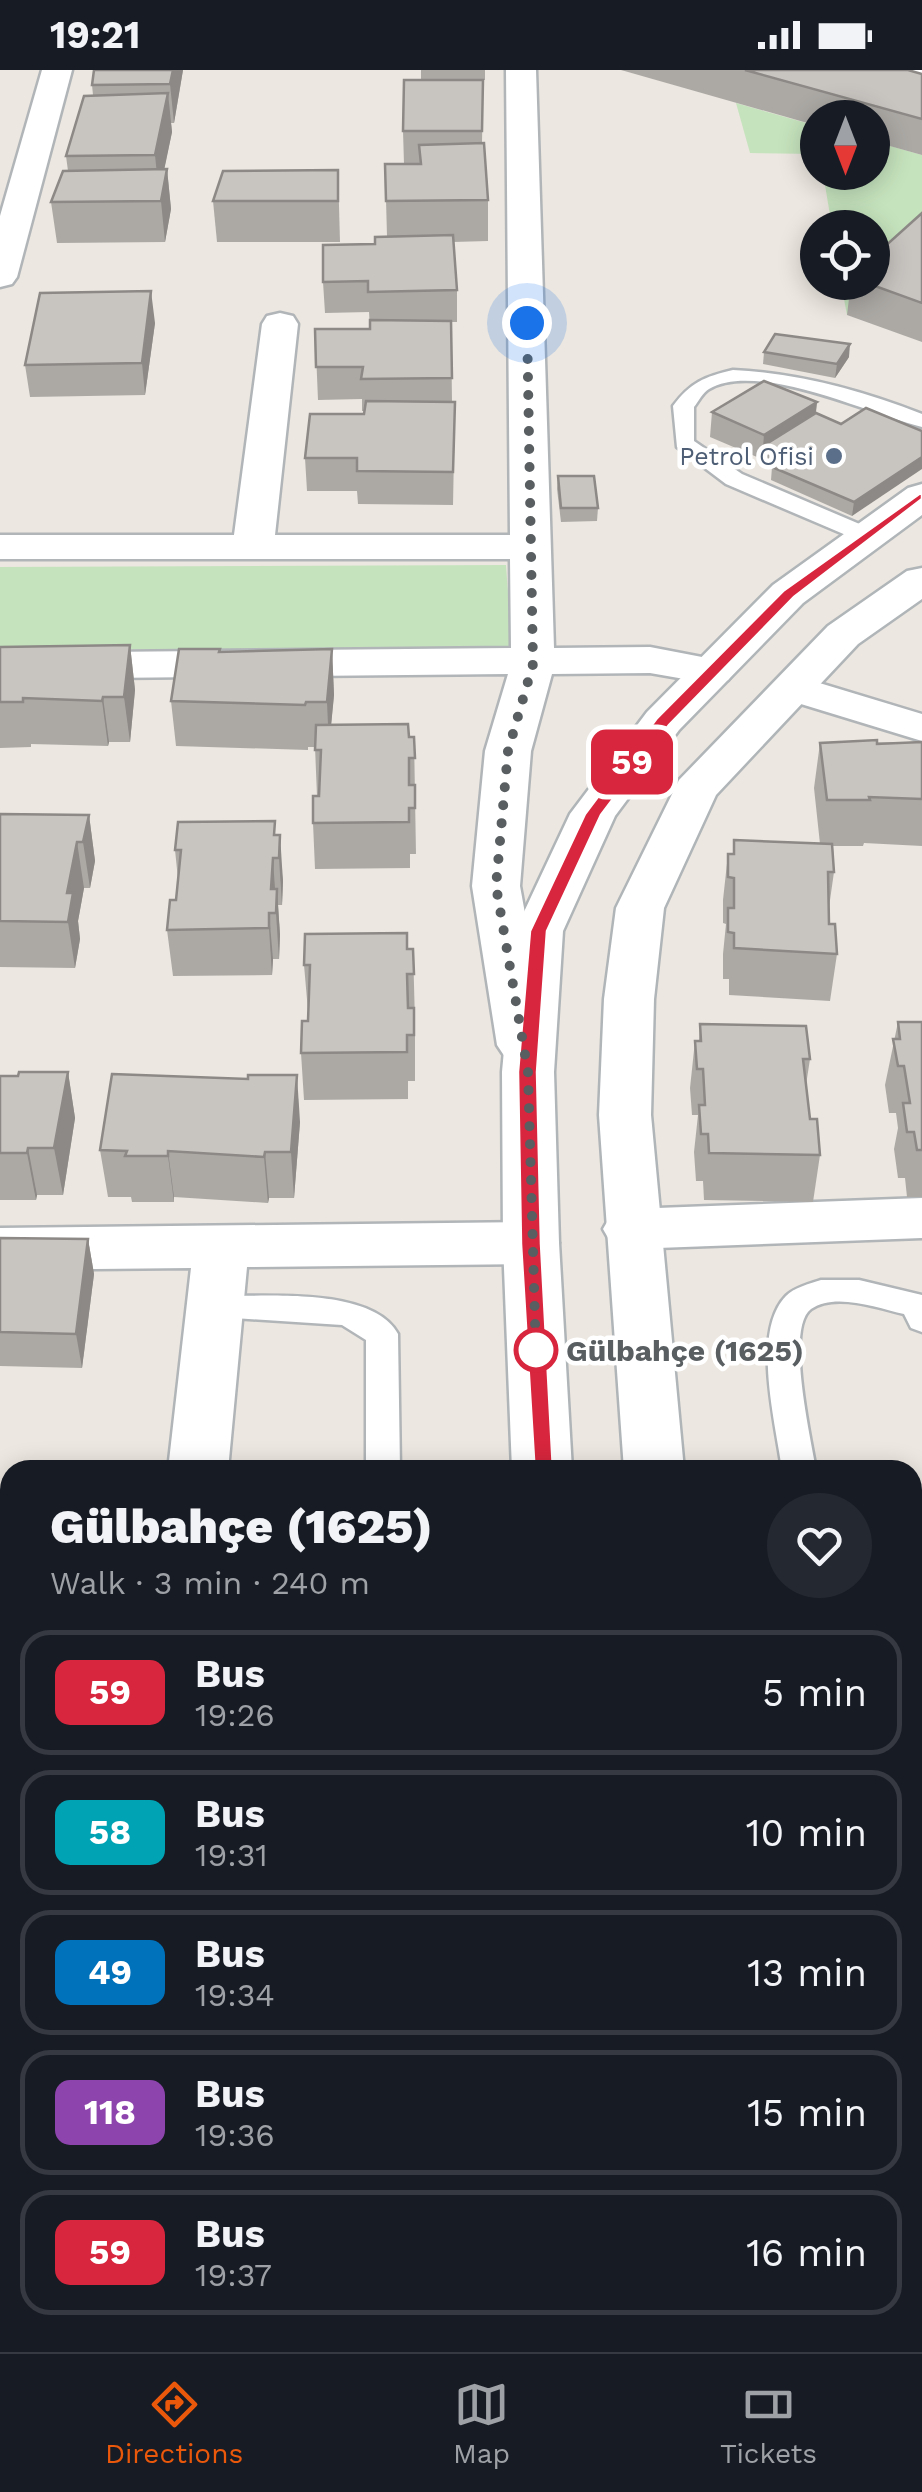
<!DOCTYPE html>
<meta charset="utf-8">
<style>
:root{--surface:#171b24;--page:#242831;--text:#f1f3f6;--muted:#9ea1a6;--line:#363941;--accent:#ea580c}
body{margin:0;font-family:"Work Sans",sans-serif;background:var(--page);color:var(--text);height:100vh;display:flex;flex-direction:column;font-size:38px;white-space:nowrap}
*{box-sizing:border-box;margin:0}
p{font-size:32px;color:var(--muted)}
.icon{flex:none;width:55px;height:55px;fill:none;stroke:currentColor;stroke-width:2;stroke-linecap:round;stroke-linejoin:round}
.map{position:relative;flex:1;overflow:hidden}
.panel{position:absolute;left:0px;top:1390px;width:922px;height:892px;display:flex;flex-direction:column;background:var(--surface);border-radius:30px 30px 0 0;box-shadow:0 5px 25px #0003}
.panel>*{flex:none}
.badge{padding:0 20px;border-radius:15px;font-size:35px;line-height:65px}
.needle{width:65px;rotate:180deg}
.fabs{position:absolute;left:800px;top:30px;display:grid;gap:20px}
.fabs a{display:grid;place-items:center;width:90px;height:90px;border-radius:50%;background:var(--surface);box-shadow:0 5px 25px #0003;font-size:50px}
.you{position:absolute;width:50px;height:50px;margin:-25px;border:8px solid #fff;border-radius:50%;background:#1a73e8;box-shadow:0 0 0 15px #1a73e833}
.map>.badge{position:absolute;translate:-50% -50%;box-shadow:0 0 0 5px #fff}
.round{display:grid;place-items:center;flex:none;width:105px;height:105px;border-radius:52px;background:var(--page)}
.overview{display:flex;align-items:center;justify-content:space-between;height:170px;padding:0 50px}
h1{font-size:48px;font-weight:800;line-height:75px}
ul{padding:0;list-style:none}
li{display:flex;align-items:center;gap:30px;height:125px;margin:0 20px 15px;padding:0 30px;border:5px solid var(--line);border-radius:30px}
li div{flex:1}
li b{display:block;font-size:38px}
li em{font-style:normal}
li .badge{min-width:110px;font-weight:700;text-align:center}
.status{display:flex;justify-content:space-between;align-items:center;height:70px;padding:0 50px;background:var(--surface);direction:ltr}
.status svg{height:28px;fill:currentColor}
.menu{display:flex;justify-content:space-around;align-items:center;height:140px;border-top:2px solid var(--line);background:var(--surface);font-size:28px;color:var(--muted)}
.menu a{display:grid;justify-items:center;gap:5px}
.menu .active{color:var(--accent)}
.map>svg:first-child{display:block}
.green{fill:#c5e3bd}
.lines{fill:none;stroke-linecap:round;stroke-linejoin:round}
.lane-casing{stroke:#b1b5b8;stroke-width:5}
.street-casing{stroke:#b1b5b8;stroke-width:5}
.secondary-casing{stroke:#b0b5b8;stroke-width:5}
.lane{fill:#fff;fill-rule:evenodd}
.street{fill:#fff;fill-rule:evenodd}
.secondary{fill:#fff;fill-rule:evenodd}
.wall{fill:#aca9a5}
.shaded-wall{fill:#8c8986}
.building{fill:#c8c4c0;stroke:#8c8986;stroke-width:2.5}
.line{fill:#d7263d;stroke:#fff;stroke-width:2.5}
.walk{stroke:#595e61;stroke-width:10;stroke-dasharray:0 18}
.service-dot{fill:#5c6f8a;stroke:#fff;stroke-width:4}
.stop-dot{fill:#fff;stroke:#d7263d;stroke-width:5}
.labels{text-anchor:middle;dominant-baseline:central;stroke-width:9;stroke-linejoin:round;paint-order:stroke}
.far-service-label{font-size:25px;fill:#4e5e75;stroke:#fff;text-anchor:end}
.stop-label{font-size:30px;font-weight:bold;fill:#595e61;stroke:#fff;text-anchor:start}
</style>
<div class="status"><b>19:21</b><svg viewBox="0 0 49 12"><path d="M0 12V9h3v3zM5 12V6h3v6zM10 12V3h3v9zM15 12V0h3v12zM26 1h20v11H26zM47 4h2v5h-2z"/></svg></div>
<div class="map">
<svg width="922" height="2282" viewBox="0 0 922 2282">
<rect width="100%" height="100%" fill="#ece7e0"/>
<g class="green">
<path d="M736,33L817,56V84L750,83Z"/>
<path d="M873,71L922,85V175L847,245L841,213L872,212V158L832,157L823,103L872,102Z"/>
<path d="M506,495L512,578L0,580V497Z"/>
<path d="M922,1868V2282H871L870,2273L912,2272V1869Z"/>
<path d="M0,1886H10V2272L504,2273L502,2282H0Z"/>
</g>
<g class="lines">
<defs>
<g id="lane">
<path d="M733,300C799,303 861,320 922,344V357C872,345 757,290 709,319C703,322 698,332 694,337V371L742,404L876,461L879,466L876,471H860L726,414L677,377L673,336C691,312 704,307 733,300Z"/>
<path d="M821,1210H859L922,1225V1262L911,1258L904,1244C878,1238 835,1222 811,1239C785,1258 811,1369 816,1400H782C776,1354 751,1262 786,1226C793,1218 811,1213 821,1210Z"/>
<path d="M215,1226C262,1227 372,1216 398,1264L400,1400H366V1270L342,1255L204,1246L199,1238L204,1230Z"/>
</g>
<g id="street">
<path d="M42,0H72L17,207L12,214L0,217V146Z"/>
<path d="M506,0H536L554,578L650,577L728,592L735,601L728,610L713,614L650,603L552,604L531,681L520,816L549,975L541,987L523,993L505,987L497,975L472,816L485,681L508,604L0,609V583L511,578L510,489H0V465H234L262,254L267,246L280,243L293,246L298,254L275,465H510Z"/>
<path d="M903,0H922V10L907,6Z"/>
<path d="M793,605L922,644V671L778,627L771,618L778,609Z"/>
<path d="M922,1128V1168L631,1179L611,1173L603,1159L611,1145L631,1139Z"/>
<path d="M531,1152L551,1158L559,1173L551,1188L531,1194L247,1197L228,1400H168L191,1198L0,1200V1158Z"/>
<rect x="0" y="1764" width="10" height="64"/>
<rect x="912" y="1768" width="10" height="64"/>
</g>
<g id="secondary">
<path d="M922,414V445L803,533L679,660L615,746L563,861L554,1002L559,1173L572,1400H512L503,1173L502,1002L515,861L570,744L647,642L773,515L908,418Z"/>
<path d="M922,498V529L858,574L716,725L664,838L654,929L651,1045L684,1400H624L599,1045L604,929L616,838L679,710L828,556L907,501Z"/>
<path d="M498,2272H578L577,2282H497Z"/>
<path d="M688,2272H768L770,2282H690Z"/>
</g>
</defs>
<use href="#lane" class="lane-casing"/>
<use href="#street" class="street-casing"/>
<use href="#secondary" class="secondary-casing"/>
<use href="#lane" class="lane"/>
<use href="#street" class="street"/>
<use href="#secondary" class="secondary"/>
</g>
<g class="wall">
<path d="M183,0L174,53H171L172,62L164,99H167L171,139L165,172L57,173L51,132L68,101L66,86L93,25L92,15Z"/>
<path d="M421,0H485V10H483L482,73L488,130V171L453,172L457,220V252H451L452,332H455L453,435L358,434L357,421H307L305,388L364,344L365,341H362V329L318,330L315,259H370L369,242L325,243L323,212L387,166L385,94H404L403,61L421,10Z"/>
<path d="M621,0H908L922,4V85L872,71V48H818V56Z"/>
<path d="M338,100L340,172H217L213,131Z"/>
<path d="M922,143V272L847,245L851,212H872Z"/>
<path d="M155,253L145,325L30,327L25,295Z"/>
<path d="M764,282L849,287L835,308L763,294Z"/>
<path d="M817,332L816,343L841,354L922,361L852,446L771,410L772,397L776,395L710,367L712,342Z"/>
<path d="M558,406L598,438L597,451L561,452L557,419Z"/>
<path d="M130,575L135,620L130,672H109L108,676L31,674V677L0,678V577Z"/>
<path d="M332,579L334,625L331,655L409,667H414L416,784H410V798L315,799L313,753L317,726L315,677H308V680L176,676L171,631L220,582Z"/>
<path d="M922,672V776L864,773L863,776H833L834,802L829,837V854L837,884L830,931L729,925V909H723V884L726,854L723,853V830L728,784H733L734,770L820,774L814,718L820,673Z"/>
<path d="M0,744L89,745L95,791L90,818H84L78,851L80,869L75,898L0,897Z"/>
<path d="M276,765L283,811L282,835H278L280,865L279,889H273L272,905L173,906L167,860L176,830L178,809L175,780Z"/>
<path d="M408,879H413L415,951V1011H408V1029L304,1030L301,983L308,951V941L304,895Z"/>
<path d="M898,952H922V1127H907L905,1108H898L894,1079L898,1058L896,1043H889L885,1015Z"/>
<path d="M700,954L810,989L806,1015L810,1049L820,1085L813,1132L704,1130L703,1111H696L694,1082L698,1045H692L690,1018L695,971H699Z"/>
<path d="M68,1002L75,1048L63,1125H37L36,1130H0V1006H18Z"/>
<path d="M300,1052L294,1128H269L268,1133L174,1127V1132H132L131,1127H108L100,1080Z"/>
<path d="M0,1168L88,1169L94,1204L82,1298L0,1296Z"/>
<rect x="0" y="1440" width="10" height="241"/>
</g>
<g class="shaded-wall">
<path d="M173,0H183L174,53L170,14Z"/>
<path d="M168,23L172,62L159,125L155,85Z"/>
<path d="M167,99L171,139L165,172L161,131Z"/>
<path d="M151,221L155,253L145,325L142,293Z"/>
<path d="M850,274L849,287L835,308L837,294Z"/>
<path d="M817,332L814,356L763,376L762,389L764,365Z"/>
<path d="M922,387V399L852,446L854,432Z"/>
<path d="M130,575L135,620L130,672L124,627Z"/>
<path d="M332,579L334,625L329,677L327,632Z"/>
<path d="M103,627L109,672L108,676L102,631Z"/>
<path d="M89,745L95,791L90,818L83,772Z"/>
<path d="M280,765L283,811L282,835L279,788Z"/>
<path d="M77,772L84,818L78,851L80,869L75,898L68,852L67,823Z"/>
<path d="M273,788L276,835L271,819Z"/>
<path d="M277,819L280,865L279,889L276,843Z"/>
<path d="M269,843L273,889L272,905L269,858Z"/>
<path d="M68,1002L75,1048L63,1125L54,1078Z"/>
<path d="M297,1005L300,1052L294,1128L291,1082Z"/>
<path d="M28,1078L37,1125L36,1130L27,1083Z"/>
<path d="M168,1081L174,1127V1132L168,1086Z"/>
<path d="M265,1082L269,1128L268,1133L264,1087Z"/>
<path d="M88,1169L94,1204L82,1298L76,1264Z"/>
</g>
<g class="building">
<path d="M94,0H173L170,14L92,15Z"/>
<path d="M745,0H908L922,4V49Z"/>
<path d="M404,10H483L482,61H403Z"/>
<path d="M168,23L155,85L66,86L84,26Z"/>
<path d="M484,73L488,130L386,131L385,94H421L419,75Z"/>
<path d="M167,99L161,131L51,132L63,101Z"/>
<path d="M338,100V131H213L223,101Z"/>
<path d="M922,143V233L864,212H872V188Z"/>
<path d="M453,165L457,220L368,222V211L323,212V175L375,174V167Z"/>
<path d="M151,221L142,293L25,295L40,223Z"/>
<path d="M370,250L451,251L452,308L361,309L363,297H316L315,259H370Z"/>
<path d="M775,264L850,274L837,294L764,282Z"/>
<path d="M764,311L817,332L764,365L712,342Z"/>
<path d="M366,331L455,332L453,402L357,401V388H305L310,344H364Z"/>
<path d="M866,338L922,361V387L854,432L772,397L789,387L763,376L816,343L841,354Z"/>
<path d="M558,406H594L598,438H561Z"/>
<path d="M130,575L124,627H103L102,631L23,628V632H0V577Z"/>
<path d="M179,579H220L219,582L332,579L327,632H306L305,635L171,631Z"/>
<path d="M408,654L409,667H414L415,688H409V715H415V738H409V752L313,753V726H319L321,680H315L316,655Z"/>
<path d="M877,670V674L922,672V729L869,727L870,730H827L820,673Z"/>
<path d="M0,744L89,745L83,772H77L67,823H73L68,852L0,851Z"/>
<path d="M275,751L274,765H280L279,788H273L271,819H277L276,843H269V858L167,860L170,830H176L181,780H175L178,752Z"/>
<path d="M734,770L832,774L834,802H828L829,854H835L837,884L734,878V863L728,862V838H734V808L728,807V784H734Z"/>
<path d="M407,863V879H413L414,904H407L408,938H414V965H407V982L301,983L302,951H308L310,895H304L305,864Z"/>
<path d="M898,952H922V1080H917L914,1062H907L903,1033H910L904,996H898L893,969H900Z"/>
<path d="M700,954L806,956L810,989H803L810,1049H817L820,1085L709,1083L708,1064H701L699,1035H705L703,999H697L695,971H701Z"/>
<path d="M19,1002H68L54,1078H28L27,1083H0V1006H18Z"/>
<path d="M112,1004L248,1009V1005H297L291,1082H265L264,1087L168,1081V1086H125L127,1081L100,1080Z"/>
<path d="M0,1168L88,1169L76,1264L0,1262Z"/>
<rect x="0" y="1440" width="10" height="209"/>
</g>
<path class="line" d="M922,422V429L794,527L669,655L601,745L547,861L537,1002L541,1174L553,1400L542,1409L535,1406L521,1174L518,1002L530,861L585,744L657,648L783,521Z"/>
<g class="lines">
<path class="walk" d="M527,253L533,594L508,681L496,816L528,1002L536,1287V1280"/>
</g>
<circle class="service-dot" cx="834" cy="386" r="10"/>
<circle class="stop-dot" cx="536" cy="1280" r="20"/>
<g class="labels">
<g class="far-service-label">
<text x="814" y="386">Petrol Ofisi</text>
</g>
<g class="stop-label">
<text x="566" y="1280">Gülbahçe (1625)</text>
</g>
</g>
</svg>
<div class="fabs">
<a><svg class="needle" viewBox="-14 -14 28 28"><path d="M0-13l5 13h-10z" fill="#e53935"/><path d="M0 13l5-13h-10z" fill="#9ea1a6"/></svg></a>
<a><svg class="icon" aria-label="locate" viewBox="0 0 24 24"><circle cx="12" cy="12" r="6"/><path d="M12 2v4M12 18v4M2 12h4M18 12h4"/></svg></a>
</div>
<div class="you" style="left:527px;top:253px"></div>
<b class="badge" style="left:632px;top:692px;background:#d7263d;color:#fff">59</b>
<section class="panel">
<div class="overview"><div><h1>Gülbahçe (1625)</h1><p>Walk · 3 min · 240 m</p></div><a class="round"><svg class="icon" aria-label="heart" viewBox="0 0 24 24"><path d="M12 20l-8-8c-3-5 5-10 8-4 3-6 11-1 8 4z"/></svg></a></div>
<ul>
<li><span class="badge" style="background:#d7263d;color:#fff">59</span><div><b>Bus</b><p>19:26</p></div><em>5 min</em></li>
<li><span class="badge" style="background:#00a3b4;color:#fff">58</span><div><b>Bus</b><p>19:31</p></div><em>10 min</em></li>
<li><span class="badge" style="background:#0072bc;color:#fff">49</span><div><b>Bus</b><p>19:34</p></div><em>13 min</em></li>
<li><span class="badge" style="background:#8e44ad;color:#fff">118</span><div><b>Bus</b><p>19:36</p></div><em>15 min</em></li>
<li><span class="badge" style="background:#d7263d;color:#fff">59</span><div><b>Bus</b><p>19:37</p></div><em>16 min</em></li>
</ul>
</section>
</div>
<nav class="menu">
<a class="active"><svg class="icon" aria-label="directions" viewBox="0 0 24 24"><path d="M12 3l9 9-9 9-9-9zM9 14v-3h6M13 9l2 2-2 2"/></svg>Directions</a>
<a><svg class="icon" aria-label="map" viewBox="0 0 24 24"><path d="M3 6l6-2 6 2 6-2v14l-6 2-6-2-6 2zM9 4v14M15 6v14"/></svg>Map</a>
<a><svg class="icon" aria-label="tickets" viewBox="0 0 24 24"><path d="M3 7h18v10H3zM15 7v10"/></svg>Tickets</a>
</nav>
